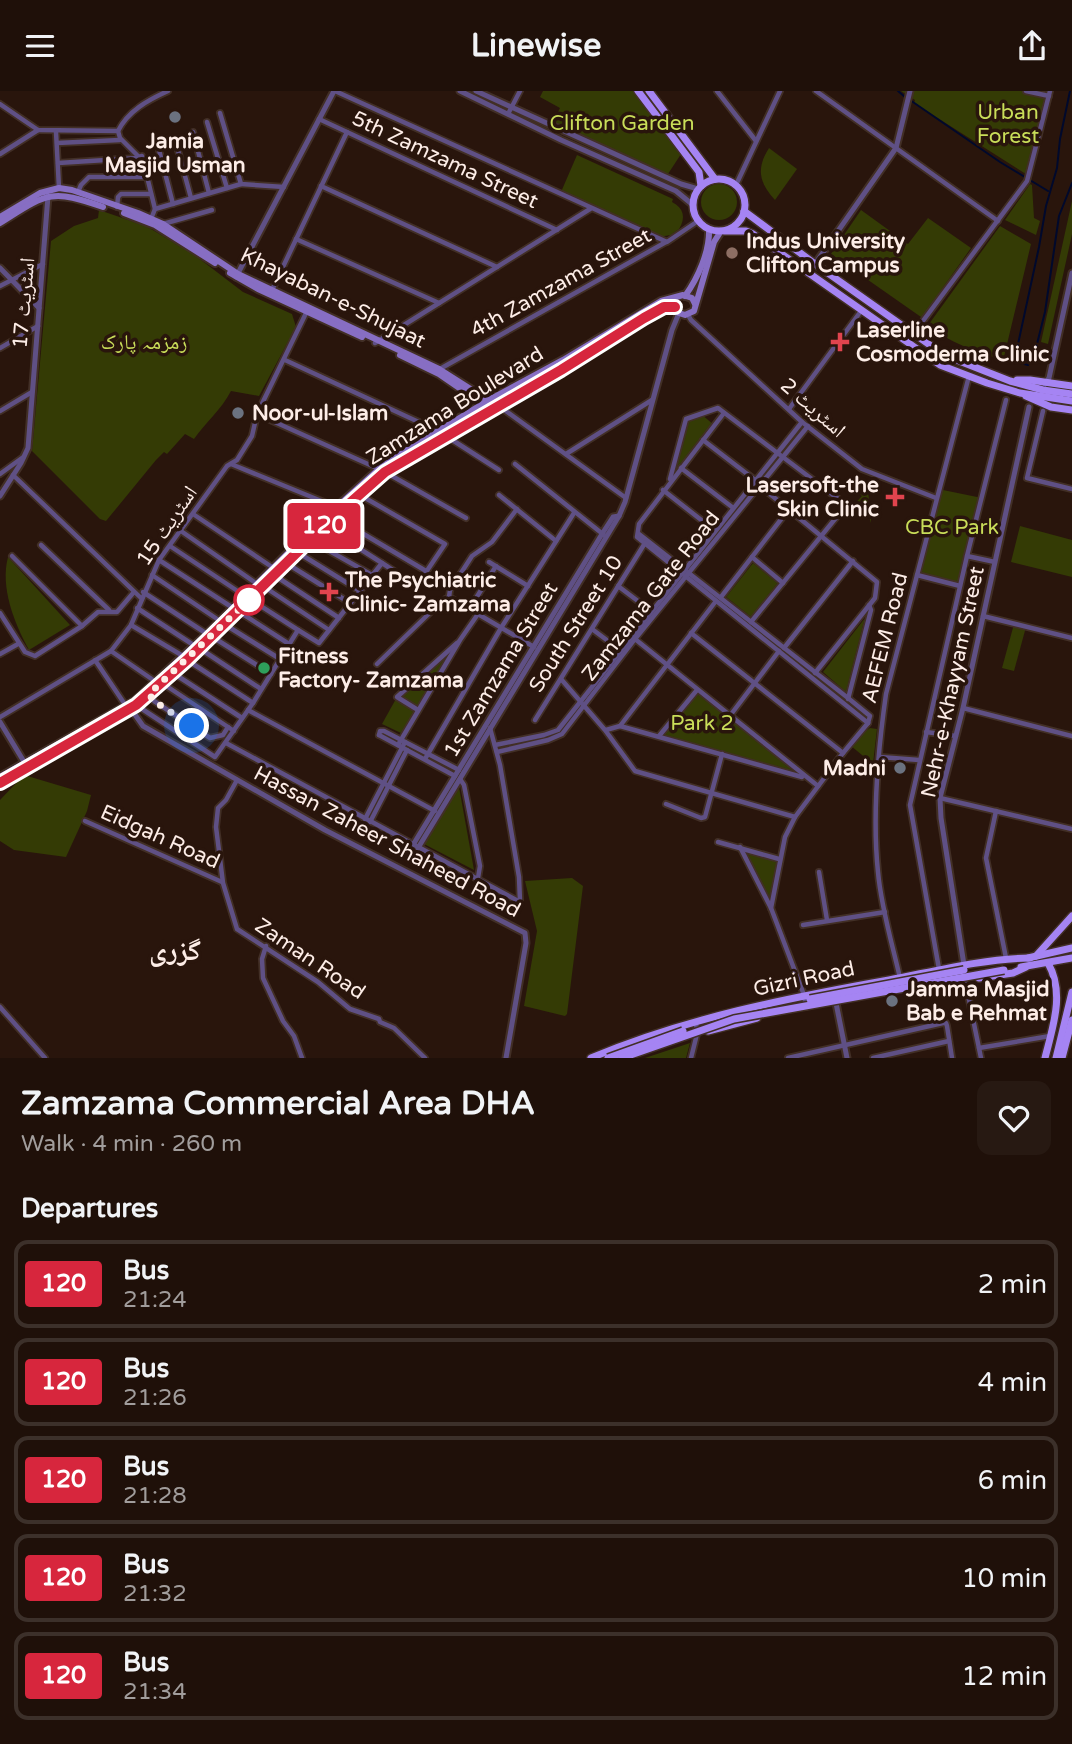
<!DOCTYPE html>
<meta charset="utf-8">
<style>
:root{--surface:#1f1009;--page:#271912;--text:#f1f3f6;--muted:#a19d9c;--line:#3c302a}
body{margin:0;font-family:"Varela Round","Noto Naskh Arabic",sans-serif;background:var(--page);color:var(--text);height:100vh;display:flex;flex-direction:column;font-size:26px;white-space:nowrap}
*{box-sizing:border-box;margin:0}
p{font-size:23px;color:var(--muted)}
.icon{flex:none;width:38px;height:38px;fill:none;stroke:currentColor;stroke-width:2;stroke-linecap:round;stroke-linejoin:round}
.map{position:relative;height:967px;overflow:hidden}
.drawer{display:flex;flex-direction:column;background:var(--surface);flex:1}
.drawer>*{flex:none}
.badge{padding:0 14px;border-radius:5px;font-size:24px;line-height:46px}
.you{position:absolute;width:35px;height:35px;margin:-18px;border:5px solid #fff;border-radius:50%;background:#1a73e8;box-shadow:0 0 0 10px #1a73e833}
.map>.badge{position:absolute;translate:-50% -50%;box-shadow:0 0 0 4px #fff}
h2{padding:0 21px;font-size:26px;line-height:63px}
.round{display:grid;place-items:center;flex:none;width:74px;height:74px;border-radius:14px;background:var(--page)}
.overview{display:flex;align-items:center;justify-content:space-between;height:119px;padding:0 21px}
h1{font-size:33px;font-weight:800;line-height:52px}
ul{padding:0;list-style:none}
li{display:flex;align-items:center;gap:21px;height:88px;margin:0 14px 10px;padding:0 7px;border:4px solid var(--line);border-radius:14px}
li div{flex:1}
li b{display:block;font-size:26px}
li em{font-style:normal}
li .badge{min-width:77px;font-weight:700;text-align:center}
header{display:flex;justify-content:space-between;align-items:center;height:91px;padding:0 21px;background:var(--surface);font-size:32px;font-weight:800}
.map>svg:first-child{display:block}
.green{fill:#343b05}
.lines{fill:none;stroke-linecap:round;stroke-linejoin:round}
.stream{stroke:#00092c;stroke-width:2}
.minor-casing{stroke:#422f26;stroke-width:8}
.tertiary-casing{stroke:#422f26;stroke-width:9}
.secondary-casing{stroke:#422f26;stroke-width:10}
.primary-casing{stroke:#422f26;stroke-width:10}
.minor{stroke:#5f5085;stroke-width:4.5}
.tertiary{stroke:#5f5085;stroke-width:5}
.secondary{stroke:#876ec3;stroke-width:6}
.primary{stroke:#a584f3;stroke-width:7}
.primary-bridge-casing{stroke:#422f26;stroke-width:10;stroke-linecap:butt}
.primary-bridge{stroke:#a584f3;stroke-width:7}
.line-casing{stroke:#fff;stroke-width:16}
.line{stroke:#d7263d;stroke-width:10}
.walk{stroke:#fdede7;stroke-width:7;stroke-dasharray:0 12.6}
.worship-dot{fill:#6b7280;stroke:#29150c;stroke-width:2.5}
.education-dot{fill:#8d6e63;stroke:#29150c;stroke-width:2.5}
.health-dot{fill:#e0444e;stroke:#29150c;stroke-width:2.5}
.stop-dot{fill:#fff;stroke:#d7263d;stroke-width:3.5}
.leisure-dot{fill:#2e9e5b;stroke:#29150c;stroke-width:2.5}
.labels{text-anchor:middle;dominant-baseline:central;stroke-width:7;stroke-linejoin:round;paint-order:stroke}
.park-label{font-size:21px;fill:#c9dd59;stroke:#29150c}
.poi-label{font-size:21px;font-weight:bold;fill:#fdede7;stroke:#29150c;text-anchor:start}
.street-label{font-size:21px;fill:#fdede7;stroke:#29150c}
.district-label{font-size:28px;font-weight:bold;fill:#fdede7;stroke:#29150c}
</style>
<header><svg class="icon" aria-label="menu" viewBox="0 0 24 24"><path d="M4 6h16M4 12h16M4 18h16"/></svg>Linewise<svg class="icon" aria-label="share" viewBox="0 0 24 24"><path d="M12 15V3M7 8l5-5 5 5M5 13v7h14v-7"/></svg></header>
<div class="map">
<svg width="1072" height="967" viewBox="0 0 1072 967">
<rect width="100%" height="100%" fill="#29150c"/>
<g class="green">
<path d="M543,0H636L683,60L666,86L551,35L560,17L540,6Z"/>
<path d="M901,0H1026L1049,5L1029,85L914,12L915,9Z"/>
<path d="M769,57L797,78L775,109C759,92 756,77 769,57Z"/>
<path d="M577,64L673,108L672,111C684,117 686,127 679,138L671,144L659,146L561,101Z"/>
<path d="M1030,93L1032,94L1034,127L1040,130L1036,144L1005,129Z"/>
<circle cx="719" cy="111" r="18"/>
<path d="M1072,110V143L1048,253L1041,251Z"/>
<path d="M99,119L146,135L192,162L243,201L292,223L296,236L259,305L231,300C221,319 206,331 194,348L185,343L167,363L164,361L156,369L106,430L100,428L32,360L51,150L74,135L98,127Z"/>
<path d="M861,119L908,153L928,127L971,157L923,225L921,226L831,163Z"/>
<path d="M1000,135L1031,153L1003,270C979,260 946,252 929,233Z"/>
<path d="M701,323L714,334L669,392L686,328Z"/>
<path d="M859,396L868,402L872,425L870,432V427L848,420L862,405L857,400Z"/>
<path d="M938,398L982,407L960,495L917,484Z"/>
<path d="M1020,435L1072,449V486L1011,471Z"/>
<path d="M8,466L70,534L29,559C14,532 0,496 8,466Z"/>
<path d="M753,472L778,492L751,526L726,506Z"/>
<path d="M865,527L846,601L823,581Z"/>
<path d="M1014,533L1026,536L1014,580L1002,577Z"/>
<path d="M460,549L418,619L401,642L382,633L397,606Z"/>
<path d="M697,599L807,687L659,645Z"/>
<path d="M870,637L877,638L873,673L851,655L861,643Z"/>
<path d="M24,684L91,704L87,720L66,766L14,759L0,750V709Z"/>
<path d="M459,696L474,779L424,753Z"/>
<path d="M740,756L779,768L771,817Z"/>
<path d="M572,787L583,795L567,923L565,925L524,915L537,840L525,790Z"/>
<path d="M690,952L686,967H645Z"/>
</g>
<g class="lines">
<g class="stream">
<path d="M898,0L905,6"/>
<path d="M1070,0L1060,48L1057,77L1046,115L1039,156L1015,267L1017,271L1028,274L1036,257L1045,221L1059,125L1072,92"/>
<path d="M910,9L1000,71L1048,100"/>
</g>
<defs>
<g id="minor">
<path d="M335,0L667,151L698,130"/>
<path d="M717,0L756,50"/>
<path d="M816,0L998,130"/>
<path d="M1026,0L1049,5"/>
<path d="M0,13L38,39L118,40L120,47L139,66L142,65L155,118"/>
<path d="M220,22L241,93L284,96"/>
<path d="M508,23L520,0"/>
<path d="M319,28L557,139"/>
<path d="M207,31L227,97"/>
<path d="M118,40C128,20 148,9 168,0"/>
<path d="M56,41L59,97"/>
<path d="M193,41L209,102"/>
<path d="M57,52L120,49"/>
<path d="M176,52L191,107"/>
<path d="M159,59L173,113"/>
<path d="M0,63L38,39"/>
<path d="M58,72L138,67"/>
<path d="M736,94L780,0"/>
<path d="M321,95L497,176"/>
<path d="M78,101L81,94L89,86H147"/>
<path d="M117,116L118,106L121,103H151"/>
<path d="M151,128L155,118L241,93"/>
<path d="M163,133L212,119"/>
<path d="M296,148L439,212"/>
<path d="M0,195L43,173"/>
<path d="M272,199L347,41"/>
<path d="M688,224L691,229L802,331L862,378L936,407"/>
<path d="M914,242L1027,90L1050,0"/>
<path d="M375,252L590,118"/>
<path d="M0,257L38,235"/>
<path d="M285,269L438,340"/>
<path d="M438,279L666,151"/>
<path d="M499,315L626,407"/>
<path d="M789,318L861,220"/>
<path d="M0,320L32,301"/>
<path d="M1043,320L1027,387L1072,398"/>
<path d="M724,322L639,433L637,446L868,632"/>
<path d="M257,323L379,378"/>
<path d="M446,345L499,379"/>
<path d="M703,349L755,389"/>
<path d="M566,363L652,309"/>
<path d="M231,373L336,416"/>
<path d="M515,373L604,444"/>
<path d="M681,377L732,416"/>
<path d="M385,381L466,427"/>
<path d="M0,383L22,367"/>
<path d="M13,384L141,507"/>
<path d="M670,388L686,328L718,317L841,410L844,417L751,531"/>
<path d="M759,394L877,491L875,507L815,582"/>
<path d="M663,399L714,439"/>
<path d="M499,404L556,450"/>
<path d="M193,423L272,476"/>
<path d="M335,426L426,480"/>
<path d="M324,435L382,472"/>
<path d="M181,440L257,493"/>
<path d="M639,443L848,607L870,625L868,632"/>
<path d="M310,449L372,484"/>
<path d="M41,454L109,519"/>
<path d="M170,455L245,505"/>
<path d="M297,461L360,500"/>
<path d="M12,465L82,535"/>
<path d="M967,465L995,471"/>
<path d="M752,466L783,492"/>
<path d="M159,469L233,517"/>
<path d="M489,471L528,495"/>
<path d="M286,472L350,512"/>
<path d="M152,484L220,530"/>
<path d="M274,484L339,527"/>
<path d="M917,484L960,495"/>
<path d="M263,495L329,539"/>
<path d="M618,495L651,520"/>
<path d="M143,501L207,543"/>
<path d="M449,506L534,556"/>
<path d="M721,506L789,418"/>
<path d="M250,508L298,539"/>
<path d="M137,517L195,555"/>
<path d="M470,517L496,475"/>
<path d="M238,520L289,553"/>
<path d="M0,522L25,561L35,565L82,535L98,521H117L134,501"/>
<path d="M983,525L1072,547"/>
<path d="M224,533L280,568"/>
<path d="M131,534L183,565"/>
<path d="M592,538L620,559"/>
<path d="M691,542L843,662"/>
<path d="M211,545L271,583"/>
<path d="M635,548L818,695"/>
<path d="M199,557L261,598"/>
<path d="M784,557L853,470"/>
<path d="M111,560L156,591"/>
<path d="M0,563L18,553"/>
<path d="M95,569L126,615"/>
<path d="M187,569L253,612"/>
<path d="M377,573L442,510L449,506L450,499L472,465L492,451L517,418"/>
<path d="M173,582L242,627"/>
<path d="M561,588L605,639L635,680L795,726"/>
<path d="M162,592L234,640"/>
<path d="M149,603L154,610L210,647L223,644L228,636"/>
<path d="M848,608L871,519L869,514"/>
<path d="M136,614L215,666L253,612L298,539L319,552L382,472L414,493H418L445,453L360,404"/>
<path d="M963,617L1072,645"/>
<path d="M248,619L435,720"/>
<path d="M418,619L397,606L457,552"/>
<path d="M0,626L111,560L131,534L159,469L227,375L237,369L252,345L257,323L308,218"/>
<path d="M729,626L779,560"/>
<path d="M535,629L645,452"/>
<path d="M620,635L802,686"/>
<path d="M490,637L500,674L519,786L520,810"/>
<path d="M606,639L620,635L716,510"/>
<path d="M926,641L956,645"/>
<path d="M379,644L380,640H384L459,679"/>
<path d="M379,644L455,685"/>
<path d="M659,645L697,599"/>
<path d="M226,652L520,811"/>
<path d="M398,654L460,549L478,523"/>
<path d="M495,654L544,644L558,639L802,331"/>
<path d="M497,661L548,649L562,643L635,548L808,335"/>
<path d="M880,666L919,669"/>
<path d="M425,668L501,537L574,422"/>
<path d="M460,688L464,694L480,775L478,787"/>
<path d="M237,689L226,709L218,717L216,736L223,792L237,838L318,891L350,918L379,928L380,931L394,937L425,967"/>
<path d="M940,707L1072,738"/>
<path d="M666,713L701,727L705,726L722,663"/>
<path d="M996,720L986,767L1006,867"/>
<path d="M365,728L405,651"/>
<path d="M85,730L222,791"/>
<path d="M370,731L407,659"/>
<path d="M718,751L779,768"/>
<path d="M740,756L771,817L804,904L806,916"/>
<path d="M819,781L827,829"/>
<path d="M771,817L785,746L795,726L843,662L868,632"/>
<path d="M803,834L885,821"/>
<path d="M266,855L262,868L263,887L283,930L294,945L302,967"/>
<path d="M939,878L910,714L967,465L1006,309"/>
<path d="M900,887C892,852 881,816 878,781C872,724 878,659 886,603L969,285"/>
<path d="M965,889L981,967"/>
<path d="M0,916L45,967"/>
<path d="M979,957L1050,945"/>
<path d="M691,967L697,943L696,931"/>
<path d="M788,967L943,932H946L947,935L952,967"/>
<path d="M873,967L949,950"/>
</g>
<g id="tertiary">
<path d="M460,0L561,49L676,100L693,114"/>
<path d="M476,0L681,93L698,98"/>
<path d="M815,173L896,57L910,0"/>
<path d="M0,177L39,217"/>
<path d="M236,186L334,0"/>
<path d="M1045,293L1049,287L1072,182"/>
<path d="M0,405L21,372L28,357L48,105"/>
<path d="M131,618L143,635L325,739L525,842L526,852L506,967"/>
<path d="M0,631L26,674"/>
<path d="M413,754L602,443L613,426L619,425"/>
<path d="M418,757L619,425L625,411L672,239L679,222"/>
<path d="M964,874L941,727L940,707L963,617L1029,316"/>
<path d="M836,912L847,967"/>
</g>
<g id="secondary">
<path d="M124,122L155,134L215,172"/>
<path d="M0,126L40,102L59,97L72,99L138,122L163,133L238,183L439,278L491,311"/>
<path d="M0,132C46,103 50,97 103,116"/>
<path d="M230,182L258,198L362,246"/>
<path d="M685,205C698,187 710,160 709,138"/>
<path d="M675,216L679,222L685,224L694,220L714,151L721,140"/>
<path d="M400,264L439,283L484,314"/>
<path d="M210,546L324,435L385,381L561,279L644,227L664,216H675"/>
<path d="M162,592L203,554"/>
<path d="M0,686L136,609L207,543L310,440L379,378L399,364L489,309L563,269L661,210L683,204L692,207L695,213"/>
<path d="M0,692L111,629"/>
</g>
<g id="primary">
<path d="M638,0L699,81L701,95"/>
<path d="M649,0L715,88"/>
<circle cx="719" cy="114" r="26"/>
<path d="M744,120L815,173L944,264L1010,290L1043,299L1072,303"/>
<path d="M724,140H746L753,143L940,274L987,292L1020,302L1072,310"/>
<path d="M1017,289H1030L1072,295"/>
<path d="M1026,305L1051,316L1072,319"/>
<path d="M1036,865L1072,825"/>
<path d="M1028,867L1072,857"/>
<path d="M1021,876L1072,867"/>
<path d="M979,887L1013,882L1026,876"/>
<path d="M708,940L757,927"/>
<path d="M591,967C686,927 788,907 889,889C936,880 982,868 1030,867"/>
<path d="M1045,967C1053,935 1065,902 1048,872"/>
<path d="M1056,967L1072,901"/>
<path d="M1062,967L1072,929"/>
</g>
</defs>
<use href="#minor" class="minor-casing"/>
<use href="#tertiary" class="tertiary-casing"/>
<use href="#secondary" class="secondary-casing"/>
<use href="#primary" class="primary-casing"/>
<use href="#minor" class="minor"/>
<use href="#tertiary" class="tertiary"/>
<use href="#secondary" class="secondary"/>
<use href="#primary" class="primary"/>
<defs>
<g id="primary-bridge">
<path d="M810,908L964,879"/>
<path d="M608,967L683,940"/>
<path d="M622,967L734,928L1004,879"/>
</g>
</defs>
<use href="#primary-bridge" class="primary-bridge-casing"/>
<use href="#primary-bridge" class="primary-bridge"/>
</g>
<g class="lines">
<defs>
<path id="line" d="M0,692L136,614L187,569L324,435L385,381L561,279L644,227L664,216H675"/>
</defs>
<use href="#line" class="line-casing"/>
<use href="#line" class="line"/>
<path class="walk" d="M192,635L154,610L149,603L249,509"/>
</g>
<g class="worship-dot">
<circle cx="175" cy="26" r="7"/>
<circle cx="238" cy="322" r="7"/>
<circle cx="900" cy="677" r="7"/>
<circle cx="892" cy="910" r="7"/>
</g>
<circle class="education-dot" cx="732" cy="162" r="7"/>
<g class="health-dot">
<path d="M836.5 240.5h7v7h7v7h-7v7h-7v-7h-7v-7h7z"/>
<path d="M891.5 395.5h7v7h7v7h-7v7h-7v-7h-7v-7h7z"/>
<path d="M325.5 490.5h7v7h7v7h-7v7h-7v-7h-7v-7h7z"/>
</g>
<circle class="stop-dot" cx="249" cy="509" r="14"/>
<circle class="leisure-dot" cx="264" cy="577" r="7"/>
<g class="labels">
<g class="park-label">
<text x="1008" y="21">Urban<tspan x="1008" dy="24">Forest</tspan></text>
<text x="622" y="32">Clifton Garden</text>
<text x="144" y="251">زمزمہ پارک</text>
<text x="952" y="436">CBC Park</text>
<text x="702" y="632">Park 2</text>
</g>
<g class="poi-label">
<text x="175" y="50" text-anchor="middle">Jamia<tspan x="175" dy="24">Masjid Usman</tspan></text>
<text x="746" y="150">Indus University<tspan x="746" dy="24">Clifton Campus</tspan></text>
<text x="856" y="239">Laserline<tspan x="856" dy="24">Cosmoderma Clinic</tspan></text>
<text x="252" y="322">Noor-ul-Islam</text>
<text x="879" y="394" text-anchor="end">Lasersoft-the<tspan x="879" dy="24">Skin Clinic</tspan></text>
<text x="345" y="489">The Psychiatric<tspan x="345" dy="24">Clinic- Zamzama</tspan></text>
<text x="278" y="565">Fitness<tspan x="278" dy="24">Factory- Zamzama</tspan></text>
<text x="886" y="677" text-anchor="end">Madni</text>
<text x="906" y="898">Jamma Masjid<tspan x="906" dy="24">Bab e Rehmat</tspan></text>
</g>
<g class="street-label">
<text transform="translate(445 69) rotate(25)">5th Zamzama Street</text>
<text transform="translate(561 192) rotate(-29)">4th Zamzama Street</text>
<text transform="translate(333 207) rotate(26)">Khayaban-e-Shujaat</text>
<text transform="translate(24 212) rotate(-85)">اسٹریٹ 17</text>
<text transform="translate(455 315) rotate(-32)">Zamzama Boulevard</text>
<text transform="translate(813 317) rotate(41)">اسٹریٹ 2</text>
<text transform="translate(167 435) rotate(-56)">اسٹریٹ 15</text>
<text transform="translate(651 505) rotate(-52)">Zamzama Gate Road</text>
<text transform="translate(576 533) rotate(-58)">South Street 10</text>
<text transform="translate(885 547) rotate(-76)">AEFEM Road</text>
<text transform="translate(501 579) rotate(-59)">1st Zamzama Street</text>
<text transform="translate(953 591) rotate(-78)">Nehr-e-Khayyam Street</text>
<text transform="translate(160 746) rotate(24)">Eidgah Road</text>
<text transform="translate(387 751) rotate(28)">Hassan Zaheer Shaheed Road</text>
<text transform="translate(310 868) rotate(34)">Zaman Road</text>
<text transform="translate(804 888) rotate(-12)">Gizri Road</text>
</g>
<g class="district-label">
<text x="175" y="860">گزری</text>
</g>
</g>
</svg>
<div class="you" style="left:192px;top:635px"></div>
<b class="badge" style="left:324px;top:435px;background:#d7263d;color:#fff">120</b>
</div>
<section class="drawer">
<div class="overview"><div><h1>Zamzama Commercial Area DHA</h1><p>Walk · 4 min · 260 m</p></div><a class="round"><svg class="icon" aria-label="heart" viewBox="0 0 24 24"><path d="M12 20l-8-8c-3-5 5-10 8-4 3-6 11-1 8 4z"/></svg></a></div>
<h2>Departures</h2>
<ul>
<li><span class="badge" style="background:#d7263d;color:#fff">120</span><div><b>Bus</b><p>21:24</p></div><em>2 min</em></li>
<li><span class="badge" style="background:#d7263d;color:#fff">120</span><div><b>Bus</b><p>21:26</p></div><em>4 min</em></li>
<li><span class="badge" style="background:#d7263d;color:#fff">120</span><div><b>Bus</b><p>21:28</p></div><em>6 min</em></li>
<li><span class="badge" style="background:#d7263d;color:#fff">120</span><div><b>Bus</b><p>21:32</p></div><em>10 min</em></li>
<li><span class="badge" style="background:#d7263d;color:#fff">120</span><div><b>Bus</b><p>21:34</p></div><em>12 min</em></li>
</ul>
</section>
